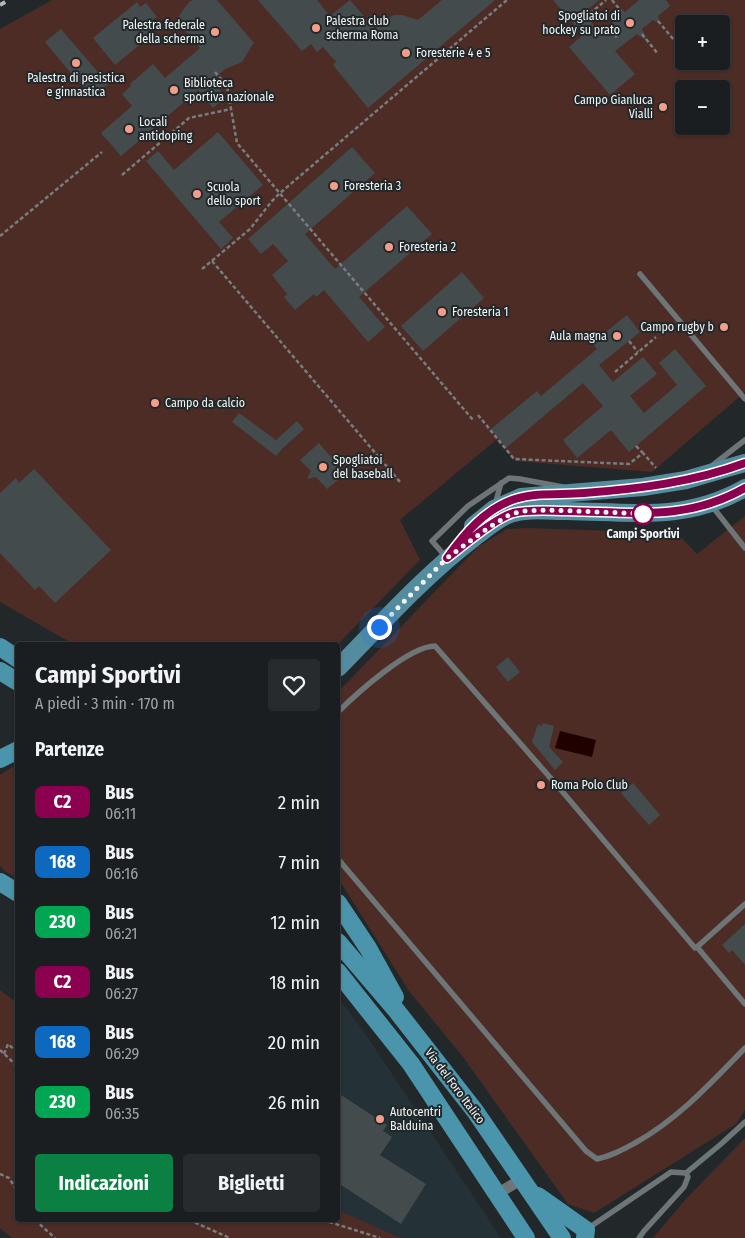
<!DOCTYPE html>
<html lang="it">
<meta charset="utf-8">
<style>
:root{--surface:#1a1e20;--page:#272b2d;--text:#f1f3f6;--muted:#9fa2a5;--line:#383c3e;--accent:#0b8043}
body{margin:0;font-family:"Fira Sans Condensed",sans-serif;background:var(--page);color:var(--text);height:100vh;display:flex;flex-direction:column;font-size:19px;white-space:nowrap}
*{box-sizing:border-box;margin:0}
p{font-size:16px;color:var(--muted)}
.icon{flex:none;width:28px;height:28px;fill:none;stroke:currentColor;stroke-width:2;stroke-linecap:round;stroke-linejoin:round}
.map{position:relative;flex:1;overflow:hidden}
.sheet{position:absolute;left:15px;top:642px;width:325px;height:580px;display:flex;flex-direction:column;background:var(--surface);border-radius:5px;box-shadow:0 1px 4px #0004,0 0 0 1px var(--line)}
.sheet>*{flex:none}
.badge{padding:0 10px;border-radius:8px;font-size:18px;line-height:32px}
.tools{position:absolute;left:675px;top:15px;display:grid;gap:10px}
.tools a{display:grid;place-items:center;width:55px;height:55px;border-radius:5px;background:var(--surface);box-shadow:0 1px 4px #0004,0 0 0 1px var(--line);font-size:25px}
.you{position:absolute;width:25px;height:25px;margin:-12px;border:4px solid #fff;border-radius:50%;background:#1a73e8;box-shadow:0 0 0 8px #1a73e833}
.map>.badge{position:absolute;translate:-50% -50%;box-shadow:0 0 0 2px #fff}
h2{padding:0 20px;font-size:19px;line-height:45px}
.round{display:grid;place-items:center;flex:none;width:52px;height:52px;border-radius:5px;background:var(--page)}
.summary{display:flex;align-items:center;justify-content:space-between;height:85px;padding:0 20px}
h1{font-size:24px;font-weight:700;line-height:38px}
.primary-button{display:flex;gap:10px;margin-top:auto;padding:10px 20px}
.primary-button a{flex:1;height:58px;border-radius:5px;background:var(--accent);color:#fff;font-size:20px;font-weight:700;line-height:58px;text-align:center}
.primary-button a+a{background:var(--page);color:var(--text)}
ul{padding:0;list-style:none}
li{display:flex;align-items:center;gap:15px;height:60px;padding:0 20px}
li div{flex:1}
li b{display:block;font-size:19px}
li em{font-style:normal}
li .badge{min-width:55px;font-weight:700;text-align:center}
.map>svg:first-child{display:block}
.built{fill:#243136}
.green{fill:#4c2c25;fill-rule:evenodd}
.water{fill:#200100}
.building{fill:#444b4d}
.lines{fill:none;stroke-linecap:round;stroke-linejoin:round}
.path{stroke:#787d7f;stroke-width:2.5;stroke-dasharray:4 2.5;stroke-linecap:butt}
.service{stroke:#6e7577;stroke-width:5.5}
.minor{stroke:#6e7577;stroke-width:11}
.primary{stroke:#538c9f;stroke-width:18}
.trunk{stroke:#4a94ac;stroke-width:18}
.rail{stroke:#b2b7b8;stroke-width:4;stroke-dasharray:6 6;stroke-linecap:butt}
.line-casing{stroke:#fff;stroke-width:11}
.line{stroke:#8b004f;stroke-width:8}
.walk{stroke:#f1f5f6;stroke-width:5;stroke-dasharray:0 9}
.poi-dot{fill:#f49d8b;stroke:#22282a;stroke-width:2}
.stop-dot{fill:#fff;stroke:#8b004f;stroke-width:2.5}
.labels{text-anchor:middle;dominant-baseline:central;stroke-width:4;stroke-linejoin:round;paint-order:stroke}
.poi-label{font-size:12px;fill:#f1f5f6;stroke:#22282a;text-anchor:start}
.stop-label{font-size:12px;font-weight:bold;fill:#f1f5f6;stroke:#22282a}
.street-label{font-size:12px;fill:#f1f5f6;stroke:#22282a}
</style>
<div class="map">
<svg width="745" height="1238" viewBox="0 0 745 1238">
<rect width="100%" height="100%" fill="#22282a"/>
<path class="built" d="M338,998L362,1029L501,1238H401L338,1210Z"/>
<g class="green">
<path d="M52,0H745V392L652,472L515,461L496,440L400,520L420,560L337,645H75L0,602V29ZM684,24H721V61H684ZM684,89H721V126H684Z"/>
<path d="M745,516V1110L736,1124L594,1213L568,1204L463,1057L409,991L338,878V692L478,547L507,529L526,528L677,533L697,554Z"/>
<path d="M17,764V878L6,872L0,866V775Z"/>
<path d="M0,990L17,1003L18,1220H338V1210L401,1238H12L0,1228Z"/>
<path d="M745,1138V1238H653L686,1199Z"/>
</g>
<path class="water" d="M560,731L596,740L592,757L555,748Z"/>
<g class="building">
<path d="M193,0H217L254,43L251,47L242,62L225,69L212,81L226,97L213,108L198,90L121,156L101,133L132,106L122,94L131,86L130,84L153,64L165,78L200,48L176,20L189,2Z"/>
<path d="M258,0H317L330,16L350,0L375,29L384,20L394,15H402L418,20L442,0H495L368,108L333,65L336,62L323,47L317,52L311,44L302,51Z"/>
<path d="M553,0H599L584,13L600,33L620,16L618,7L625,12L639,0H666L670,6L658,16L660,24L653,20L642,29L647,41L637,34L615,51L635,74L610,95L569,47L583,35Z"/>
<path d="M137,2L140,7L146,3L157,17L147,24L154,33L115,65L93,38Z"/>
<path d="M61,29L108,84L92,98L45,42Z"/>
<path d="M218,132L263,185L219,222L233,238L221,249L146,161L158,151L174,170Z"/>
<path d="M352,147L375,173L305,234L335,269L407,206L432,234L359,297L385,327L368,342L324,290L316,297L314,294L295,310L284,297L287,294L272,275L288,261L273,244L261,254L248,239Z"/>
<path d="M462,272L484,298L423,351L401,326Z"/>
<path d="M627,315L640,332L599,365L613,382L643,357L657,374L630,396L644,413L677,385L659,363L675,349L706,386L629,452L611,430L577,458L563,440L603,406L583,383L506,448L491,429L537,391L541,396L597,349L592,343Z"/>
<path d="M239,413L276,440L297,421L304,429L282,449L276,456L232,422Z"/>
<path d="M319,443L330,456L336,454L335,463L345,474L327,489L316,477L307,479L311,471L300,460Z"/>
<path d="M34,469L111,550L55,603L39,586L35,590L0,553V493L16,478L19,483Z"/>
<path d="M508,657L520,672L508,682L496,667Z"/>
<path d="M543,723L554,726L549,747L563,762L555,770L532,742L538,724L542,726Z"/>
<path d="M633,783L660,815L649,825L621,793Z"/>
<path d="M745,924V965L732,950L729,953L722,945Z"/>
<path d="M338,1093L387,1125L383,1131L392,1137L380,1155L426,1184L401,1224L338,1183Z"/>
</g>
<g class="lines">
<g class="path">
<path d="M612,0L621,11"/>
<path d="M704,17L706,15"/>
<path d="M658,21L674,40"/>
<path d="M580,22L606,0"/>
<path d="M642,34L658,54"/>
<path d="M615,37L617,35"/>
<path d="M215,72L227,86L237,143L473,420"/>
<path d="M122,175L189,118L231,109"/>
<path d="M0,236L102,152"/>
<path d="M212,261L400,482"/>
<path d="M202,269L250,229L272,201L280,193L507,0"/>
<path d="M629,341L638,352"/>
<path d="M615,372L656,337"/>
<path d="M478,415L514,459L629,464L643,453L656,468"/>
<path d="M636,446L643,453"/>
<path d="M0,1050L18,1067"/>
<path d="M4,1054L8,1044L18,1053"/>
<path d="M0,1174L9,1178L18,1192"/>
<path d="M35,1220L55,1238"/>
<path d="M189,1220L230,1238"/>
<path d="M323,1220L380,1238"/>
</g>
<g class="service">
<path d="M640,274L745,399"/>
<path d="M713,465L745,440"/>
<path d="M495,505L501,483"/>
<path d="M712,506L745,548"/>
<path d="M446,557L432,541L468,506L509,478L520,479L563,487"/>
<path d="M338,712C356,694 409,646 435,646L561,790L695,948L697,947L745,1004"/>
<path d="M338,859L586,1151L597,1159C611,1156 622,1150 635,1143C678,1119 711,1083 745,1048"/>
<path d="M697,947L745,904"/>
<path d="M686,1173L721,1144L745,1122"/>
<path d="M587,1229L671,1172L686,1173L688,1177L684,1187L644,1231L639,1238"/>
</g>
<path class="minor" d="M497,1194L522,1179"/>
<g class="primary">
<path d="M473,526L494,509L521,497L643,487L686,480L745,463"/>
<path d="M338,668C382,623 425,575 475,537C486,529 497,519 510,514C527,508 549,511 567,511C632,512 685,522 745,488"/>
</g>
<g class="trunk">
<path d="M0,647L18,659"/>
<path d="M0,671L18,682"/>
<path d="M0,759L18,750"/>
<path d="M0,882L18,893"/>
<path d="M338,903L368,948L395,997"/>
<path d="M338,942L396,1010L475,1111L562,1238"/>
<path d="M338,972L411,1064L526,1238"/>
<path d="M538,1196L586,1230L585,1238"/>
</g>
<path class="rail" d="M0,5L9,0"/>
</g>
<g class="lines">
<defs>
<path id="line" d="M745,463C694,482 638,489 584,493C562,495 537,492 515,499C485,509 465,533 447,558C464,545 494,519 513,513C530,509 549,511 567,511C632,512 685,522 745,488"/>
</defs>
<use href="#line" class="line-casing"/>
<use href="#line" class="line"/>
<path class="walk" d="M379,627L447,558L488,528L511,514L524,511L548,510L651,514H643"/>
</g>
<g class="poi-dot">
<circle cx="630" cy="23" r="5"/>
<circle cx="316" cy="28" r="5"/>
<circle cx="215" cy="32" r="5"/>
<circle cx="406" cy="53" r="5"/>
<circle cx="76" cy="63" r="5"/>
<circle cx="174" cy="90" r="5"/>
<circle cx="663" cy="107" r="5"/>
<circle cx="129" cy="129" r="5"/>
<circle cx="334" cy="186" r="5"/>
<circle cx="197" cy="194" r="5"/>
<circle cx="389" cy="247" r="5"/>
<circle cx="442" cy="312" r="5"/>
<circle cx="724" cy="327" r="5"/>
<circle cx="617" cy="336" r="5"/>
<circle cx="155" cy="403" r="5"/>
<circle cx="323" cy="467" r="5"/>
<circle cx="541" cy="785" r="5"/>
<circle cx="380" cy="1119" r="5"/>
</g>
<circle class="stop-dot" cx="643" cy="514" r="10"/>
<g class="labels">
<g class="poi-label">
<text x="620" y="16" text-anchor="end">Spogliatoi di<tspan x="620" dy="14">hockey su prato</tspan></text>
<text x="326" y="21">Palestra club<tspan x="326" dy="14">scherma Roma</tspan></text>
<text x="205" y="25" text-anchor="end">Palestra federale<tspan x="205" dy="14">della scherma</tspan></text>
<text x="416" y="53">Foresterie 4 e 5</text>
<text x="76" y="78" text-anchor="middle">Palestra di pesistica<tspan x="76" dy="14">e ginnastica</tspan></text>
<text x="184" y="83">Biblioteca<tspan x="184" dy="14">sportiva nazionale</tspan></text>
<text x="653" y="100" text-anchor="end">Campo Gianluca<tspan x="653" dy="14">Vialli</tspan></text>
<text x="139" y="122">Locali<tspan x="139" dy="14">antidoping</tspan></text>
<text x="344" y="186">Foresteria 3</text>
<text x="207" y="187">Scuola<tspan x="207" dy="14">dello sport</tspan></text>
<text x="399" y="247">Foresteria 2</text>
<text x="452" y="312">Foresteria 1</text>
<text x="714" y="327" text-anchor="end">Campo rugby b</text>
<text x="607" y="336" text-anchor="end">Aula magna</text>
<text x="165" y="403">Campo da calcio</text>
<text x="333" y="460">Spogliatoi<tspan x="333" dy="14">del baseball</tspan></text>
<text x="551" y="785">Roma Polo Club</text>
<text x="390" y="1112">Autocentri<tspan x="390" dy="14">Balduina</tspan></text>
</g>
<g class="stop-label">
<text x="643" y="534">Campi Sportivi</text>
</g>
<g class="street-label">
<text transform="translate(455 1086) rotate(53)">Via del Foro Italico</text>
</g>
</g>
</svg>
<div class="tools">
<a>+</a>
<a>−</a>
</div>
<div class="you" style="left:379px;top:627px"></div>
<section class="sheet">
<div class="summary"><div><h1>Campi Sportivi</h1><p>A piedi · 3 min · 170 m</p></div><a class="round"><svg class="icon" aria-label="heart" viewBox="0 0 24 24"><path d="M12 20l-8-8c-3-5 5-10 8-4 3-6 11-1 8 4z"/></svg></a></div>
<h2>Partenze</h2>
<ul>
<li><span class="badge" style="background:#8b004f;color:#fff">C2</span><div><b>Bus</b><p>06:11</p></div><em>2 min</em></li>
<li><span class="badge" style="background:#0c69bf;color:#fff">168</span><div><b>Bus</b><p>06:16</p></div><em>7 min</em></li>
<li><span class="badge" style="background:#00a651;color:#fff">230</span><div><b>Bus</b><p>06:21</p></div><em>12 min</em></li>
<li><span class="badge" style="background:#8b004f;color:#fff">C2</span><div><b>Bus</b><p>06:27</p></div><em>18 min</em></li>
<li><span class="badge" style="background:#0c69bf;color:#fff">168</span><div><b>Bus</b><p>06:29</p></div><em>20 min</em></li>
<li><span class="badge" style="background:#00a651;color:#fff">230</span><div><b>Bus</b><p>06:35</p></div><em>26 min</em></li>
</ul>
<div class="primary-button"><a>Indicazioni</a><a>Biglietti</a></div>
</section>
</div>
